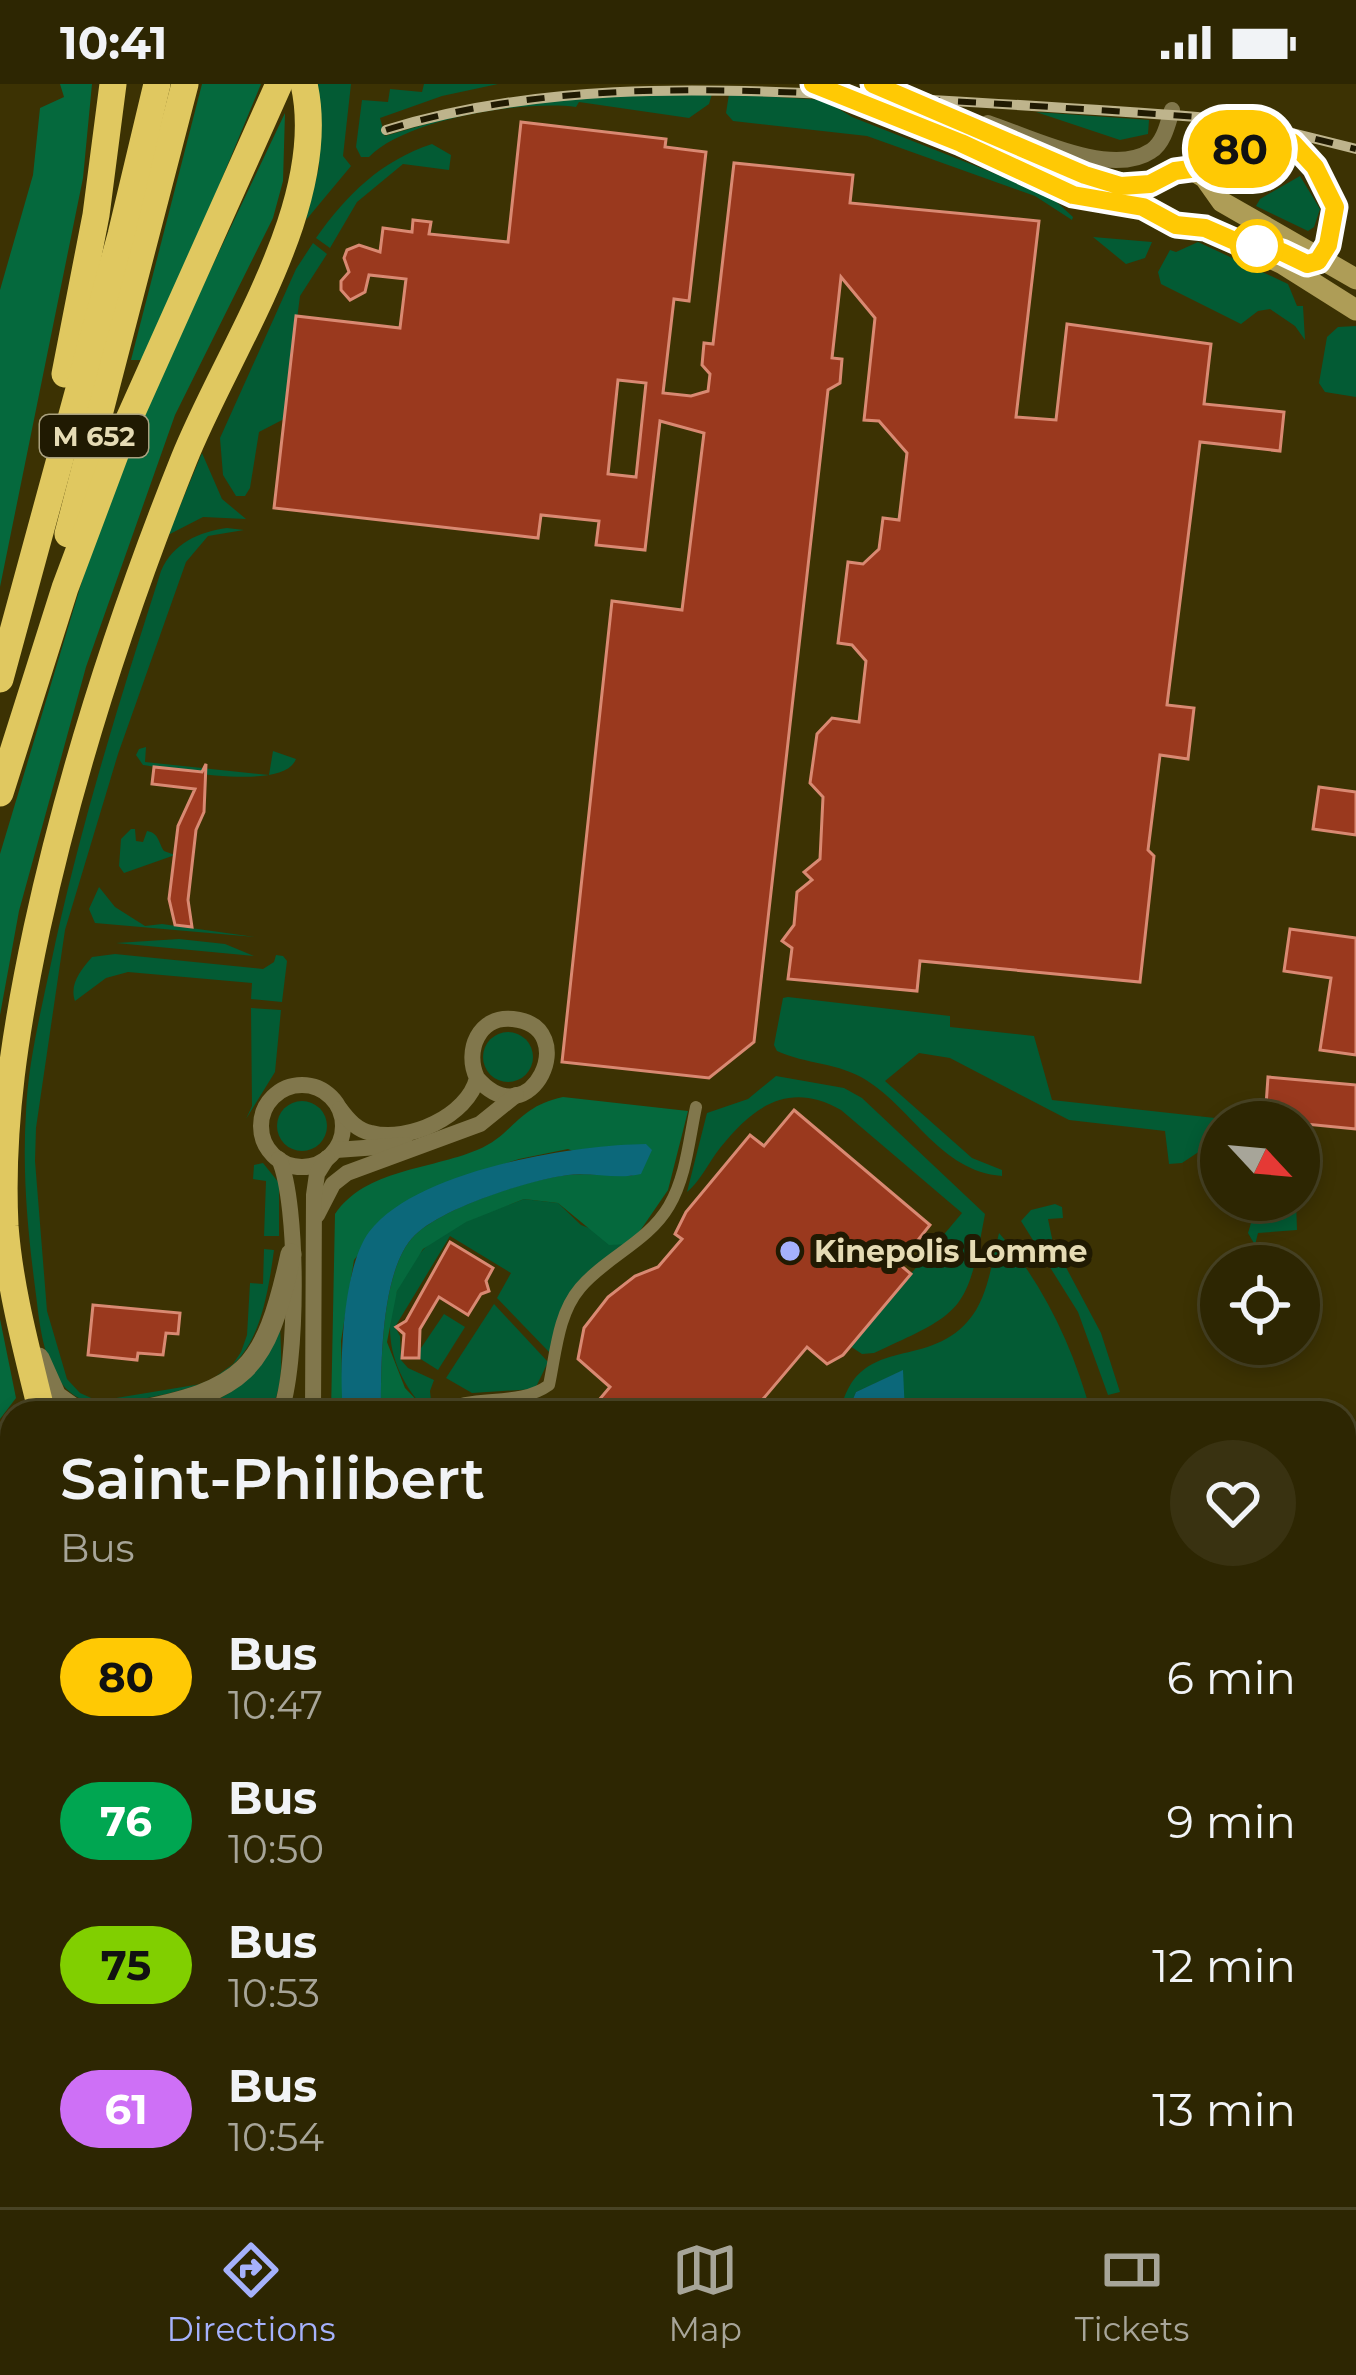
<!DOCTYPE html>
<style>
:root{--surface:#2d2602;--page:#393211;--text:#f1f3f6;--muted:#a7a599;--line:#484324;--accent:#a5b1fc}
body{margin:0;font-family:Montserrat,sans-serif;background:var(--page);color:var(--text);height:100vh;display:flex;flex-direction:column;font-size:45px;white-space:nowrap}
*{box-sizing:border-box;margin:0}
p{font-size:39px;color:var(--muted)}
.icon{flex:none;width:66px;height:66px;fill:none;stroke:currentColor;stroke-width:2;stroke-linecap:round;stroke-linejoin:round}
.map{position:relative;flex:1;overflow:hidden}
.side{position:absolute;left:0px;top:1317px;width:1356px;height:807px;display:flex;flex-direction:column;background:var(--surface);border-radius:36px 36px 0 0;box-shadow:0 6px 18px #0003,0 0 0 3px var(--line)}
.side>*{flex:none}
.badge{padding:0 24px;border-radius:39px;font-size:42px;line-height:78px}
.needle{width:78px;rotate:116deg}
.controls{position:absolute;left:1200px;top:1017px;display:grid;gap:24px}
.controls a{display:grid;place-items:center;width:120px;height:120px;border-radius:50%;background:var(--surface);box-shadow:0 6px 18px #0003,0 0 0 3px var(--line);font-size:60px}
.map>.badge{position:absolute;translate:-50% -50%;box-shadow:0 0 0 6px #fff}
.round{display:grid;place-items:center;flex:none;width:126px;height:126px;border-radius:63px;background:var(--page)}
.overview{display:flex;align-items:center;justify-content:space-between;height:204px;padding:0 60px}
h1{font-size:57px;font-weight:600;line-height:90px}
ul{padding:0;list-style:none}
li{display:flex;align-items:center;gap:36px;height:144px;padding:0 60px}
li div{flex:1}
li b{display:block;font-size:45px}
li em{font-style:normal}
li .badge{min-width:132px;font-weight:700;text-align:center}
.status{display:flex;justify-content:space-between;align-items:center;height:84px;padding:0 60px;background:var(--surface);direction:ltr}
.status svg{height:33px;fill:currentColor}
.dock{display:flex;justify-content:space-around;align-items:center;height:168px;border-top:3px solid var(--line);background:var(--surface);font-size:33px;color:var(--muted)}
.dock a{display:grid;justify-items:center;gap:6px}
.dock .selected{color:var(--accent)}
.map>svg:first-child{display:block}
.green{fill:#035b34}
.forest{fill:#05693d}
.water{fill:#0c687a}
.building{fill:#9a391e;stroke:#d98972;stroke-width:3;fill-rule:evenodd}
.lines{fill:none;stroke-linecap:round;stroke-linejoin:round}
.pedestrian{stroke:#81774c;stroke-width:12}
.minor{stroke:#81774c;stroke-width:16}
.tertiary{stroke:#81774c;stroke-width:21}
.secondary{stroke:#ae9d57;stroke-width:21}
.trunk{stroke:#e0c860;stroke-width:27}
.rail-casing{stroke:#beb48c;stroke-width:10}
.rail{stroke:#201a02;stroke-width:6;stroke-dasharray:18;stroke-linecap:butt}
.line-casing{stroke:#fff;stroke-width:27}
.line{stroke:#ffc904;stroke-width:18}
.stop-dot{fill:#fff;stroke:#ffc904;stroke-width:6}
.poi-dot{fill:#a5b1fc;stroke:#201a02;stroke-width:4.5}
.labels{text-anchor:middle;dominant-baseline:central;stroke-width:12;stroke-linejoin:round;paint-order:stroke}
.shield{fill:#201a02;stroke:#aaa17f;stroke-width:3}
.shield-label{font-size:27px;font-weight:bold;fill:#e5dbb4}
.poi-label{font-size:30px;font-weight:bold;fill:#e5dbb4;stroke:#201a02;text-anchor:start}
</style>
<div class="status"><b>10:41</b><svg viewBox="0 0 49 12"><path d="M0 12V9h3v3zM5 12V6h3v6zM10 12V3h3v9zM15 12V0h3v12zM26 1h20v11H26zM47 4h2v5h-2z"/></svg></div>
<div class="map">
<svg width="1356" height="2123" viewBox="0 0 1356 2123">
<rect width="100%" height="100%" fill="#3c3203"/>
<g class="green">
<path d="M318,0H351L343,72L351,82L306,136L319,83Z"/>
<path d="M424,0H498L442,12L380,34L385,52L468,28L554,11L712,10L709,20L689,34L579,18L576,23C524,16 406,35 369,73H361L356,63L362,16L388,18L390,5L422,8Z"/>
<path d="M729,10L824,16L852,33L1049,111L1073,133L1072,136L1035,112L867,52L733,37L726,29Z"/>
<path d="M1036,28L1149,36L1148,50L1120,56Z"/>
<path d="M432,60L451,71L449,86L403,80L357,118L330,164L316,154C347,110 381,77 432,60Z"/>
<path d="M1271,65L1289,71L1295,81L1254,103L1240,81Z"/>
<path d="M1300,92L1320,125L1314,143L1308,147L1256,122L1260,115Z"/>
<path d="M1093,153L1152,158L1145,174L1126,180Z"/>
<path d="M1198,158L1288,200L1297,222H1303L1305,256L1295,242L1270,225L1258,227L1241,240L1161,200L1158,188L1170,166L1176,168Z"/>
<path d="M313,159L327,170L300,212L284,335L259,348L250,404L245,412H236L223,391L220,354L296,185Z"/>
<path d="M1356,242V313L1325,308L1319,299L1327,253L1338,243Z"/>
<path d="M202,369L222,415L246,435L203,433L168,451Z"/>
<path d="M227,444L244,446L208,452L186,478L118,670L65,846L36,1044L35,1077L47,1227L67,1295L80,1309L98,1317L207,1299L233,1280L241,1268L247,1251L250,1199L263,1200L264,1165L274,1166C257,1296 227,1299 107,1322C48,1317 42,1260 36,1211C28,1150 22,1090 26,1028C28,980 40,931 50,884C78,749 119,618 161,487C173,459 199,448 227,444Z"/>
<path d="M146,663L145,678L269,691L273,667L296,675C284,708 174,686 143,681L136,671L139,665Z"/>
<path d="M131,745H135L136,757L143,758L147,747C159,749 158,758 164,767L175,771L124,789L119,782L121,755Z"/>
<path d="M99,803L115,823L145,842L162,840L255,853L95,839L89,825Z"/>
<path d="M179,855L225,860L254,872L116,859Z"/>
<path d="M115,870L263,885L274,878L276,871L283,872L287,877L282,918L251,915L252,899L128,888L106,894L75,917C69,900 81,886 92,873Z"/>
<path d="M788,913L950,932V943L1034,952L1052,1016L1215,1034L1209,1061L1182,1079L1169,1080L1165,1047L1069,1036L950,974L919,969L885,997L972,1074L1002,1086V1092C940,1087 914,1026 866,996C840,979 805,980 777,967L774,961L783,914Z"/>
<path d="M251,924L281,926L275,988L246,1035L252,1022Z"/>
<circle cx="508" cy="973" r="25"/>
<path d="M776,992L844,1004L862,1014L985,1130C967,1229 963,1228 874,1269L862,1270L850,1262L962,1129L841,1026C790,997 754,1021 720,1064C709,1078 699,1099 687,1108L707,1029L748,1015Z"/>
<circle cx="302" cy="1042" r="25"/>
<path d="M263,1079L279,1099V1152H264L266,1097L253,1095L254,1081Z"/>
<path d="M1299,1108L1309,1110V1117H1296L1297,1146L1258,1149L1255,1161L1248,1149L1257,1119L1260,1116H1299Z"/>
<path d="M524,1115L558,1119L581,1141L631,1160C572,1193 570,1207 550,1269L497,1214L511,1189L450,1152L395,1243L400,1252L401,1276L408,1284L434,1296L430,1307L432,1325L428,1328C381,1281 376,1218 422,1167C447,1140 491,1128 524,1115Z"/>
<path d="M1055,1120L1062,1123L1063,1134L1048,1135L1053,1159L1101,1249L1120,1308L1108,1311L1078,1228L1021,1137L1031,1126Z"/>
<path d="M999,1149C1043,1199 1074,1265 1091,1329H905L902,1287L856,1308L847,1329H840C857,1249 925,1287 968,1237C988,1215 992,1177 999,1149Z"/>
<path d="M494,1220L548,1278L535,1305L472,1309L446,1294Z"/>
<path d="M444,1230L465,1243L438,1286L419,1274V1267Z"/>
<path d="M280,1243C281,1270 285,1307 268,1329H168C235,1317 248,1301 280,1243Z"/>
<path d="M1344,1392L1356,1393V2123H1079L1080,2112H1344Z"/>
</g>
<g class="forest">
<path d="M60,0H92L83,94L0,503V206L33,91L40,24L64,13Z"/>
<path d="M202,0H261L147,276H131Z"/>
<path d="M285,29L283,97L273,134L175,331L86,583L19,827L0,931V770L91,467L141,332Z"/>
<path d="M563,1013L688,1027L668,1106L631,1160L609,1161L558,1119L524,1115L466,1138L423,1165L397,1207L387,1258L405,1304L428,1328L381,1329C381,1284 380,1185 415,1151C443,1124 529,1095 568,1091C589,1089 612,1092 633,1092L568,1065L519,1075L446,1099L396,1124L354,1176L341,1257L343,1329H331L335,1130C366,1085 429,1086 477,1066C514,1051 516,1023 563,1013Z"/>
<path d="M0,1235L16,1314L0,1335Z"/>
<path d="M12,1393V1498H0V1396Z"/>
<path d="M0,1795L12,1818V1935L0,1903Z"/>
<path d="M49,2112H136L137,2123H46Z"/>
</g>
<g class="water">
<path d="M646,1060L652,1066L641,1090C617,1096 592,1088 568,1091C529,1096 442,1124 415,1151C380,1185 381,1284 381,1329H343C339,1283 342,1185 369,1148C416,1086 572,1061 646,1060Z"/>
<path d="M903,1286L905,1329H847L856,1308Z"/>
<path d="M1356,1467V1664L1344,1667V1472Z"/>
<path d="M1344,2062L1356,2079V2123H1314L1312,2112H1344Z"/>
</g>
<g class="building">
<path d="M521,38L666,55L665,63L706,68L689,217L674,215L663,309L691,312L708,307L710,290L702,281L704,259L713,260L734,79L853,91L850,119L1039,137L1016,333L1056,336L1067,240L1211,260L1204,320L1284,328L1280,367L1200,358L1167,621L1194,624L1188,675L1160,671L1148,766L1154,772L1140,898L920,877L917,907L788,895L792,864L782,857L794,841L797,808L812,796L804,788L820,775L823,713L810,699L817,650L832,634L859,638L866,577L852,561L838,559L848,478L863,480L879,465L883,434L899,436L907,369L879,337L864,336L875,234L841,193L832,274L842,275L840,299L828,306L754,958L709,994L562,978L612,517L682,526L704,349L660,337L645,466L596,461L599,437L541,431L538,454L274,424L296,232L400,244L406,195L369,191L365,208L350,216L341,206V197L349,188L344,174L347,166L359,161L380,168L383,144L412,148L413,136L431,138L429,150L508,158ZM618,296L646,299L636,393L608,390Z"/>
<path d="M206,680L204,728L196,746L188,816L192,843L175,841L169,815L178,742L195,705L152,700L154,683L202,688Z"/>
<path d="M1319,703L1356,708V751L1313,745Z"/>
<path d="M1290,845L1356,854V971L1320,966L1331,894L1284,887Z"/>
<path d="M1268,993L1356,1001V1045L1265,1036Z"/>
<path d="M794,1026L930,1141L899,1180L911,1190L843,1271L827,1280L807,1263L758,1321L768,1329H588L610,1303L578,1275L584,1244L608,1213L635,1192L658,1183L682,1155L675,1150L686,1128L750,1051L764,1062Z"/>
<path d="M450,1158L493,1184L486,1197L489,1207L481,1210L468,1231L439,1213L420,1245L419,1274H402L404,1250L396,1243L406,1237Z"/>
<path d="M93,1221L180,1229L178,1250L166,1249L163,1271L138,1269L137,1276L88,1271Z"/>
</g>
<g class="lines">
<path class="pedestrian" d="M439,1329C472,1308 517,1324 549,1301C556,1268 558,1230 580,1204C606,1173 648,1158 669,1122C686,1093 689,1056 696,1023"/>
<g class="minor">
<path d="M988,39C1030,53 1111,94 1151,67C1164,59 1168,39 1172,26"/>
<circle cx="302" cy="1042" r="41"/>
<path d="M340,1025C348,1036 357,1046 371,1049C408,1059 468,1032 477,994C464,967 479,931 513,935C583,942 531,1056 477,994"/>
<path d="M336,1066L406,1061"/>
<path d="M279,1075C299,1119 298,1284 280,1329"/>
<path d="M317,1131L333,1100L347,1089L480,1040L516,1011"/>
<path d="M313,1329L314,1111L317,1090L327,1074"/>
<path d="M1344,1377H1356"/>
<path d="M484,2112L485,2123"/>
<path d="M837,2123L838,2112"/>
</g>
<g class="tertiary">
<path d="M39,1274L56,1312L80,1329"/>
<path d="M129,1329C246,1306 265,1288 291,1170"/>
<path d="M0,1381L12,1379"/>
<path d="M0,1512L12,1511"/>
</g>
<g class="secondary">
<path d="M812,0L961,59L1073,111L1143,123L1176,141L1214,147L1283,180L1356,226"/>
<path d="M872,0L1109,100L1151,101L1175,87H1194L1205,94L1222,118L1356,195"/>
</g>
<g class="trunk">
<path d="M65,290L96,131L113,0"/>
<path d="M68,450L185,0"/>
<path d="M0,595L121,151L157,0"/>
<path d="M0,709L65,504L125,344L279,0"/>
<path d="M42,1329C27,1267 10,1206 5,1142C0,1041 16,942 37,844C72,684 123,527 184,375C228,265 331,120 304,0"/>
<path d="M0,1356L12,1352"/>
<path d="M0,1572L12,1603"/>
<path d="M0,1649L12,1679"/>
<path d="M0,1758L12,1783"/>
<path d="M161,2112L163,2123"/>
<path d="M189,2112L191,2123"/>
<path d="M210,2112L211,2123"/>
</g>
<defs>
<path id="rail" d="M386,46C535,0 692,3 849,11C965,18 1081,24 1197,33L1276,45L1356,65"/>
</defs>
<use href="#rail" class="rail-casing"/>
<use href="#rail" class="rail"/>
</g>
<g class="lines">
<defs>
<path id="line" d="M813,0L961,59L1073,111L1143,123L1176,141L1205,144L1237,158L1282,168L1307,180L1318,177L1328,161L1335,123L1315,83L1292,58L1261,52L1213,82L1175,87L1150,100L1121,102L1085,91L873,0"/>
</defs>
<use href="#line" class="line-casing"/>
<use href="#line" class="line"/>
</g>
<circle class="stop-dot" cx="1257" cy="162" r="24"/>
<circle class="poi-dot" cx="790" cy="1167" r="12"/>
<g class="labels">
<rect class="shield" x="40" y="331" width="108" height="42" rx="9"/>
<g class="shield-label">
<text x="94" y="352">M 652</text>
</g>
<g class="poi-label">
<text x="814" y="1167">Kinepolis Lomme</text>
</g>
</g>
</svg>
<div class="controls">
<a><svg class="needle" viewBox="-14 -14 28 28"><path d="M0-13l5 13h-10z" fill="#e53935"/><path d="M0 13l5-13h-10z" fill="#a7a599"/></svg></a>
<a><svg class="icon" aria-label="locate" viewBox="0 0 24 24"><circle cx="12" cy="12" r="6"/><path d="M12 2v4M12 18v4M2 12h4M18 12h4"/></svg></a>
</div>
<b class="badge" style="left:1240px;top:65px;background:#ffc904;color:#111">80</b>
<section class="side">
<div class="overview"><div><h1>Saint-Philibert</h1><p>Bus</p></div><a class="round"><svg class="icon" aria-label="heart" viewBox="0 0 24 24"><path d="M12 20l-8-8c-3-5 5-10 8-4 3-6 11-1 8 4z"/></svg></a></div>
<ul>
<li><span class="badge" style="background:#ffc904;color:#111">80</span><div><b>Bus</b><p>10:47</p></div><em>6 min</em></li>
<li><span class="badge" style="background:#00a651;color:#fff">76</span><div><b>Bus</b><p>10:50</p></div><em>9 min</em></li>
<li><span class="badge" style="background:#81cf00;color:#111">75</span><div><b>Bus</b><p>10:53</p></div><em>12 min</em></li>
<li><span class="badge" style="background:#ce70f6;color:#fff">61</span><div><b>Bus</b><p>10:54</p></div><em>13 min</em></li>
</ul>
</section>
</div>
<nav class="dock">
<a class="selected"><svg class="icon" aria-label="directions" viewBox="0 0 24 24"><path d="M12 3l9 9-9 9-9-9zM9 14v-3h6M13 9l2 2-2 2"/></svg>Directions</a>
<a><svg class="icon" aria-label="map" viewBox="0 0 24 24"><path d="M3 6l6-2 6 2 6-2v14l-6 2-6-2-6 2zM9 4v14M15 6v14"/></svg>Map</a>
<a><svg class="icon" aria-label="tickets" viewBox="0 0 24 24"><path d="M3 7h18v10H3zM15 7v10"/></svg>Tickets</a>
</nav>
